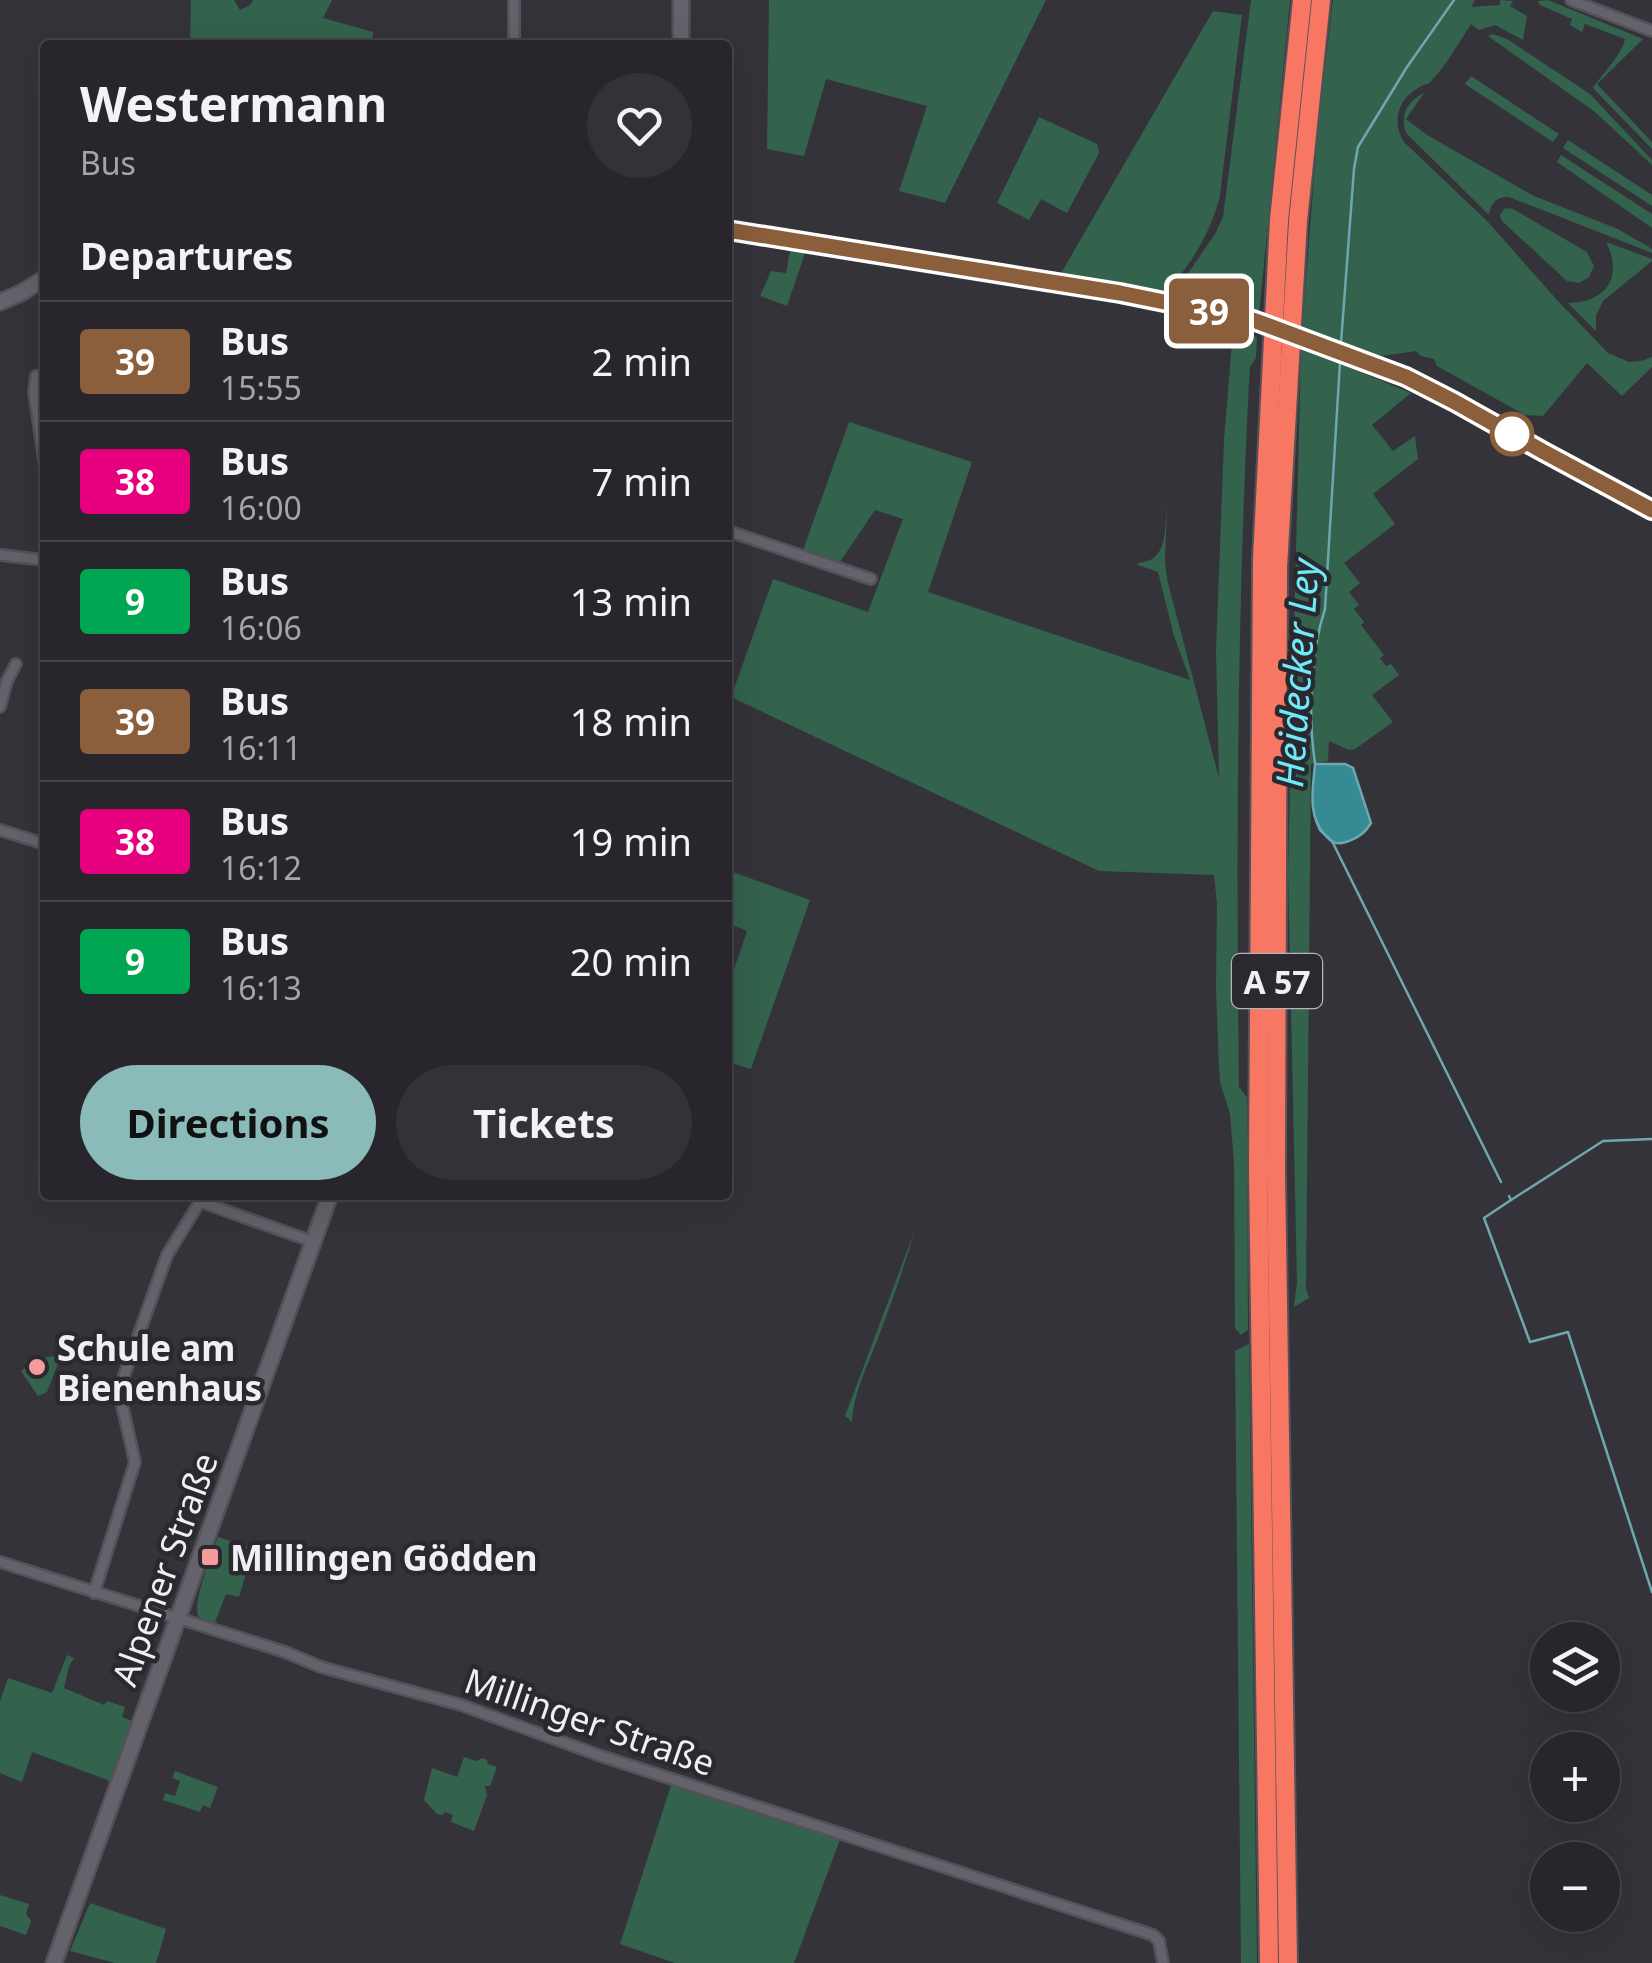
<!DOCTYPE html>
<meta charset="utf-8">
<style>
:root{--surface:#28262c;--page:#343238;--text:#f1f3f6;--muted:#a5a5a9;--line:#444348;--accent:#8bbbb9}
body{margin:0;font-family:"Noto Sans",sans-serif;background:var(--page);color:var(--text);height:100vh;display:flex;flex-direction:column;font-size:38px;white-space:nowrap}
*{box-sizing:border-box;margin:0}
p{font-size:32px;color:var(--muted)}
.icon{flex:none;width:55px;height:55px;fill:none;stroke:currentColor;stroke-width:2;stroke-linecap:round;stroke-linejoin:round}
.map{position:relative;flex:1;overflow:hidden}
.panel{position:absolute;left:40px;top:40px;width:692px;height:1160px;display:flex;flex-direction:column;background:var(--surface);border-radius:10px;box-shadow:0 10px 40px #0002,0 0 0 2px var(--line)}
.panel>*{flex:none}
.badge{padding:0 20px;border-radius:8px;font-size:35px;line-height:65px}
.fabs{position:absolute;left:1530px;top:1622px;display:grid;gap:20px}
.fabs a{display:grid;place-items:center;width:90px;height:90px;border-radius:50%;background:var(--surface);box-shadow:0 10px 40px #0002,0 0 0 2px var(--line);font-size:50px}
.map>.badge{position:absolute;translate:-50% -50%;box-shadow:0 0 0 5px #fff}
h2{padding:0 40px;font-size:38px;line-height:90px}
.round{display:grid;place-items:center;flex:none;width:105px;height:105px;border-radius:52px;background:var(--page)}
.summary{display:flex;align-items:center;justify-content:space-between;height:170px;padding:0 40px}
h1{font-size:48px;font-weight:700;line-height:75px}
.action{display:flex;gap:20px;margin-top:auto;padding:20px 40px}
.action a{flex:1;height:115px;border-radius:60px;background:var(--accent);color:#111;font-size:40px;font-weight:700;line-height:115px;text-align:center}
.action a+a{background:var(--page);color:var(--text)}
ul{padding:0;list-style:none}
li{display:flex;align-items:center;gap:30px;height:120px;padding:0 40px;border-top:2px solid var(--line)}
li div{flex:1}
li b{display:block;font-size:38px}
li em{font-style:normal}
li .badge{min-width:110px;font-weight:700;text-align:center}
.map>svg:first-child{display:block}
.green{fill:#33624d}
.water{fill:#358a94;stroke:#6da8b0;stroke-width:2.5}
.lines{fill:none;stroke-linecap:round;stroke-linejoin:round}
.stream{stroke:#6da8b0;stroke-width:2.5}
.secondary-tunnel{stroke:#514f56;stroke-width:14;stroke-dasharray:14 7;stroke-linecap:butt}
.street-casing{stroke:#545258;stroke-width:14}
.secondary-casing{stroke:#545258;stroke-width:19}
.highway-casing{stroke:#545258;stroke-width:22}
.street{stroke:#64626a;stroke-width:9}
.secondary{stroke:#64626a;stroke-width:14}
.highway{stroke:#f87762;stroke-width:18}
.line-casing{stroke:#fff;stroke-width:22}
.line{stroke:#8b5e3c;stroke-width:15}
.stop-dot{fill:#fff;stroke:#8b5e3c;stroke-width:5}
.poi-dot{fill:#f59b9c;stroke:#2b2930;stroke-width:4}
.labels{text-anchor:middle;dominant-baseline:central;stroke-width:9;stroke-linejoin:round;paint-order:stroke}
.shield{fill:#2b2930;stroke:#b5b4b8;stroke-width:2.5}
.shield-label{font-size:32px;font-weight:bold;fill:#f0eff3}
.poi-label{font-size:35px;font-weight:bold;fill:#f0eff3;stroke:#2b2930;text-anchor:start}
.street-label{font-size:35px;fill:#f0eff3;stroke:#2b2930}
.water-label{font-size:38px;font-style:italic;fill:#6feaf9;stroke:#2b2930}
</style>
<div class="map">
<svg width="1652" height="1963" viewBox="0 0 1652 1963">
<rect width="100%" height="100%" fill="#35333a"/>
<g class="green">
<path d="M191,0H234L240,10L250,5L253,0H332L323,18L373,32L372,45H284L271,41L260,45H190Z"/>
<path d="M769,0H1046L945,203L899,191L927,106L826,79L804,156L767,149Z"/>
<path d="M1251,0H1290L1259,315L1178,294V288L1215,234L1223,217Z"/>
<path d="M1333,0H1475L1471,7L1500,5V0L1513,1L1510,6L1527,16L1523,40L1495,25L1479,30L1471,24C1459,42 1448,63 1433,79C1426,87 1429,82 1420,87C1398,98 1391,122 1404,142L1488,222L1558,301L1608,353L1629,362L1641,361L1652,357V367L1622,396L1587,363L1543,416L1525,415L1437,366L1434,359L1421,356L1416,351L1382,356L1302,331L1318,126Z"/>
<path d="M1548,0L1643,39L1597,84L1652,142V149L1593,88C1602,74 1622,55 1625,39L1585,24L1582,32L1570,25L1572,19L1540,5L1538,1Z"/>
<path d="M1213,11L1242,15L1220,195C1215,223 1187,277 1162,291L1060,275Z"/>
<path d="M1493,34L1507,39L1590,94L1652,160V165L1595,112L1488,36Z"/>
<path d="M1471,76L1559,134L1553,142L1465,84Z"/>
<path d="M1424,93L1406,119L1427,135L1534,196L1618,229L1652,249V253L1509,197C1497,196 1490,204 1489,215L1406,133C1400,115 1407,101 1424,93Z"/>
<path d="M1039,117L1097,144L1099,153L1067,213L1041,199L1029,220L997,203Z"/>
<path d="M1568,140L1652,195V206L1563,148Z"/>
<path d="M1561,155L1652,214V228L1557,162Z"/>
<path d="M1505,208L1513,209L1587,252L1594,266L1589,277L1579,283L1567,281L1502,221L1500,215Z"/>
<path d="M1606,242L1652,259V261L1603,301L1596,316V331L1568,303C1606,303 1624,276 1606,242Z"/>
<path d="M790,251L805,253L787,306L760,296L771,271L786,273Z"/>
<path d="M1233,330L1257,337L1256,358L1250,367L1249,382C1237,617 1236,852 1239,1087L1247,1097L1248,1330L1241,1335L1235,1328L1234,1162L1230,1114L1220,1082L1219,1068L1216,987L1217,903L1214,875L1099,871L731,697L773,579L868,612L903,519L875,510L838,565L802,553L849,422L972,462L928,592L1190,680L1174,636L1158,572L1138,565V563C1169,561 1164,529 1167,506L1165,560L1167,579L1219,778L1216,651L1224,440Z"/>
<path d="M1301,350L1346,366L1411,393L1372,425L1393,451L1415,436L1418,459L1373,494L1395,524L1344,563L1360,583L1349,592L1359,605L1354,609L1364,622L1361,625L1384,655L1380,658L1386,666L1391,664L1399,675L1372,695L1393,722L1355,749L1349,750L1329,741L1328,761L1311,764L1306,1288L1309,1298L1294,1307L1297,1282L1288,872Z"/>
<path d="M730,871L810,900L751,1069L728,1062V987L747,931L728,923V877Z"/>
<path d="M915,1230C904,1268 891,1304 877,1341C867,1367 853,1394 852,1422L845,1416Z"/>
<path d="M1249,1344L1257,1963H1241L1235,1351Z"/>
<path d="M56,1356L59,1361L47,1392L38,1396L21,1371L26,1367V1360Z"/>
<path d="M218,1537L289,1561L284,1568L266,1561L263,1567L257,1564L253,1559L247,1560L244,1569L247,1570L239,1597L226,1594L214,1625C210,1623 202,1621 199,1617C191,1604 213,1552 218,1537Z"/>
<path d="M67,1655L74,1658L69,1666L64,1688L104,1705L107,1701L125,1707L122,1717L132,1721L110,1781L32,1752L22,1782L0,1773V1701L8,1678L52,1693Z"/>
<path d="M464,1757L476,1761L482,1758L487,1760L488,1764L497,1767L490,1786H485L487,1795L474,1831L451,1822L453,1815L445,1812L442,1815L437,1814L424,1800L432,1768L457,1777Z"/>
<path d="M175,1771L218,1787L210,1808L203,1805L200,1812L163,1800L165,1793L175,1796L180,1781L172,1778Z"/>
<path d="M673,1779L842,1834L794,1963H675L620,1944Z"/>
<path d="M0,1895L29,1904L26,1914L31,1921L26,1935L0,1926Z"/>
<path d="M90,1903L166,1929L156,1963H115L70,1951Z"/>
</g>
<path class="water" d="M1315,764H1345L1353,768L1371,823C1365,833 1358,838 1346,842C1336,845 1332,843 1325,835C1307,816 1313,788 1315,764Z"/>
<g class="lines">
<g class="stream">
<path d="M1341,343L1354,169L1358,147L1407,67L1454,0"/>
<path d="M1315,763C1308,716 1310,654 1325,609L1340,362"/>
<path d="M1316,820L1320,830L1332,841L1501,1182"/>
<path d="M1509,1196L1511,1200L1484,1218L1530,1342L1568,1332L1652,1592"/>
<path d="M1511,1200L1603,1141L1652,1139"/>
</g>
<path class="secondary-tunnel" d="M1253,320L1317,343"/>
<defs>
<g id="street">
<path d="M1571,0L1652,31"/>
<path d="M514,45V0"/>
<path d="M36,376L34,392L45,466"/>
<path d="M728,531L871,579"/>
<path d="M0,555L45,560"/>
<path d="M0,707L7,681L16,664"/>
<path d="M0,830L45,844"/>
<path d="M201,1202L314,1242"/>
<path d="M0,1562L285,1652L321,1667L461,1705L601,1756L1153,1935L1159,1941L1163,1963"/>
<path d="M94,1593L135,1462L120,1396V1387L167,1255L204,1195"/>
</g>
<g id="secondary">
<path d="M681,45V0"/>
<path d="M728,230L1120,293L1253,320"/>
<path d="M0,302L21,293L45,278"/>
<path d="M1317,343L1406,377L1455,402L1544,452L1652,510"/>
<path d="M54,1963L330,1195"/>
</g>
<g id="highway">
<path d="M1269,1963L1258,1169L1262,559L1279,220L1302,0"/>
<path d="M1288,1963L1276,1174L1278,567L1298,221L1321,0"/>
</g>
</defs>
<use href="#street" class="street-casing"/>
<use href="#secondary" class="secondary-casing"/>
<use href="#highway" class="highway-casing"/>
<use href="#street" class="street"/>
<use href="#secondary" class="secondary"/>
<use href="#highway" class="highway"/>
</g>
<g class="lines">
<defs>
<path id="line" d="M728,230L1120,293L1253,320L1406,377L1455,402L1544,452L1652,510"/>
</defs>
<use href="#line" class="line-casing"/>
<use href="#line" class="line"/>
</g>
<circle class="stop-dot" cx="1512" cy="434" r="20"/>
<g class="poi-dot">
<circle cx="37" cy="1367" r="10"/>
<rect x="200" y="1547" width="20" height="20" rx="5"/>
</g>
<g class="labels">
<rect class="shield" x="1232" y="954" width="90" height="54" rx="8"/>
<g class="shield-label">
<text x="1277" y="981">A 57</text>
</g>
<g class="poi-label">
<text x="57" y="1347">Schule am<tspan x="57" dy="40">Bienenhaus</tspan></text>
<text x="230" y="1557">Millingen Gödden</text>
</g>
<g class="street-label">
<text transform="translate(164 1569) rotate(-70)">Alpener Straße</text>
<text transform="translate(590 1721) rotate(19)">Millinger Straße</text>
</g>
<g class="water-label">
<text transform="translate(1296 673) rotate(-86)">Heidecker Ley</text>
</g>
</g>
</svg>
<div class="fabs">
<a><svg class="icon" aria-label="layers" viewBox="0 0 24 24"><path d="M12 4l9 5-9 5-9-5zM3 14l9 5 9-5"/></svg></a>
<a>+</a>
<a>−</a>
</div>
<b class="badge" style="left:1209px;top:311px;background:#8b5e3c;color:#fff">39</b>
<section class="panel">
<div class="summary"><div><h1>Westermann</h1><p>Bus</p></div><a class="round"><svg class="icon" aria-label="heart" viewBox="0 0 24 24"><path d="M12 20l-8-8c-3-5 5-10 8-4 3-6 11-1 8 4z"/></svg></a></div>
<h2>Departures</h2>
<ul>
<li><span class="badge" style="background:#8b5e3c;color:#fff">39</span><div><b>Bus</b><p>15:55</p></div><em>2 min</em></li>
<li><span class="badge" style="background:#e6007e;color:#fff">38</span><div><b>Bus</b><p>16:00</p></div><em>7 min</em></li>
<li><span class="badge" style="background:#00a651;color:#fff">9</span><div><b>Bus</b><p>16:06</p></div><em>13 min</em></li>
<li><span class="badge" style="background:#8b5e3c;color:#fff">39</span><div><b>Bus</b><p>16:11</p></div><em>18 min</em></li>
<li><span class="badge" style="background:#e6007e;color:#fff">38</span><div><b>Bus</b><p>16:12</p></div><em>19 min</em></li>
<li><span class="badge" style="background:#00a651;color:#fff">9</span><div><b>Bus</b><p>16:13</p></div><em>20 min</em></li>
</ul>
<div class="action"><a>Directions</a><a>Tickets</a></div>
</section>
</div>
